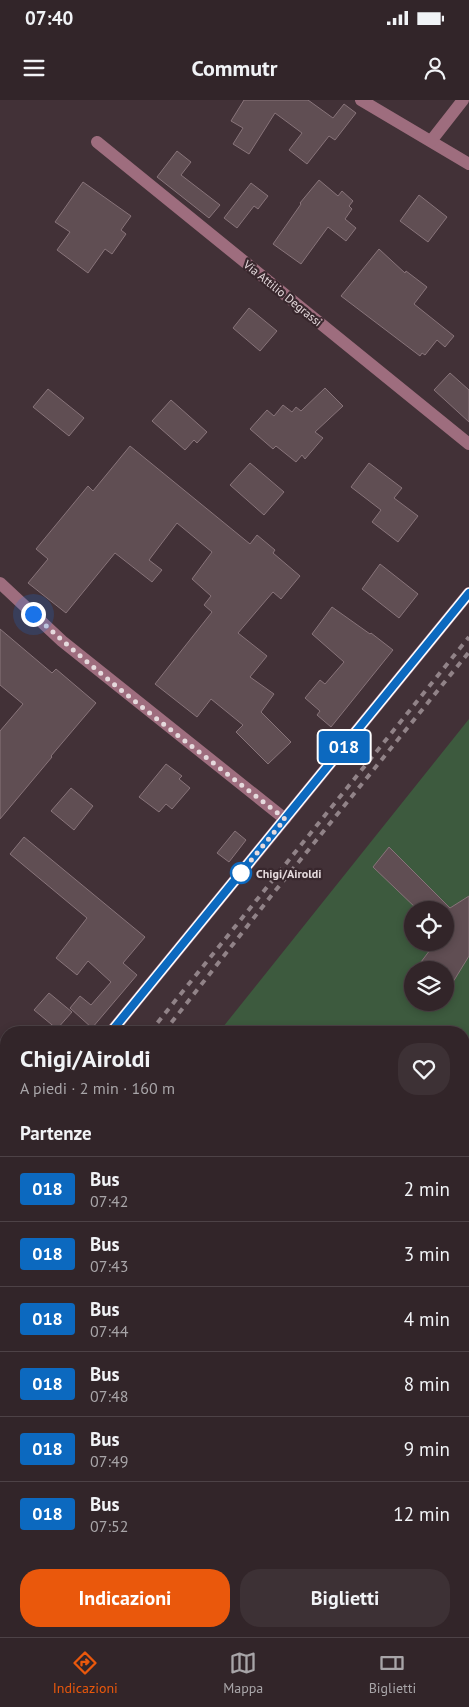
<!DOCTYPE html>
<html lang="it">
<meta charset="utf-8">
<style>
:root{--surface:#322529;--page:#3d3135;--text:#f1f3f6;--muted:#a8a5a8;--line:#4d4246;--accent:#ea580c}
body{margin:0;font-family:"PT Sans",sans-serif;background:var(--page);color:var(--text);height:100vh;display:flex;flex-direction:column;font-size:19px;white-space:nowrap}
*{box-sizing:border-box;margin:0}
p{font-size:16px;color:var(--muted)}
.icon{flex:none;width:28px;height:28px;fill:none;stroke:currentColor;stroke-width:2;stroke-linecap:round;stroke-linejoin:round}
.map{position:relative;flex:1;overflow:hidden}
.side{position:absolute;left:0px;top:926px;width:470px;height:611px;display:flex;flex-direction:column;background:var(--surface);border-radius:20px 20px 0 0;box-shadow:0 2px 8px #0003,0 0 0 1px var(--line)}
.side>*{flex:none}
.badge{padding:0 10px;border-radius:4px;font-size:18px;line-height:32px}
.buttons{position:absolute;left:404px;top:801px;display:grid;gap:10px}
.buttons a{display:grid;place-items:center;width:50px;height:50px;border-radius:50%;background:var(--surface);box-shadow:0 2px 8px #0003,0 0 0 1px var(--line);font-size:25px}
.you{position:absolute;width:25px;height:25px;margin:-12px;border:4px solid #fff;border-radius:50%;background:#1a73e8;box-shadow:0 0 0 8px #1a73e833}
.map>.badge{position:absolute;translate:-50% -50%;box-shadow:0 0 0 2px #fff}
h2{padding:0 20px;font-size:19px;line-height:45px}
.round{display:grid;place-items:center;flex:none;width:52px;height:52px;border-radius:20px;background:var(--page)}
.headline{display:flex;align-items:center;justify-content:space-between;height:85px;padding:0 20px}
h1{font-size:24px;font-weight:600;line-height:38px}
.button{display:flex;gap:10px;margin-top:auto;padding:10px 20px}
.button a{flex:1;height:58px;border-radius:20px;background:var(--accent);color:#fff;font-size:20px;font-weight:600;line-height:58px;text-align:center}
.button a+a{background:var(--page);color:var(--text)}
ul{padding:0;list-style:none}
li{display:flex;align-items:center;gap:15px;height:65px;padding:0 20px;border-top:1px solid var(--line)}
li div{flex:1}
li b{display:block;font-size:19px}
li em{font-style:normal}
li .badge{min-width:55px;font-weight:700;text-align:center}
.status{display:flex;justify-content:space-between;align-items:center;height:35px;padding:0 25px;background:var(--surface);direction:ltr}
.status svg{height:14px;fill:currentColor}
header{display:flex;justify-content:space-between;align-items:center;height:65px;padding:0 20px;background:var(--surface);font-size:22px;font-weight:600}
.tab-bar{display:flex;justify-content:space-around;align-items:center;height:70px;border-top:1px solid var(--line);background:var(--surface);font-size:14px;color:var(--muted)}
.tab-bar a{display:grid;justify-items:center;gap:2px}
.tab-bar .active{color:var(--accent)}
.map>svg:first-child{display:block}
.green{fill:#3d5a3e;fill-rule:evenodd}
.building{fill:#604e53;stroke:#88747a}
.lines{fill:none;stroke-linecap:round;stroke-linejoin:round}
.minor{stroke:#9e6d7e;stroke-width:12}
.major{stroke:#f9a8c4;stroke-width:12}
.rail{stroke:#918388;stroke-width:4;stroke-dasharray:6 6;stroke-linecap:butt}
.line-casing{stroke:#fff;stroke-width:11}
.line{stroke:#0c69bf;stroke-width:8}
.walk{stroke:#e5dadd;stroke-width:5;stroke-dasharray:0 9}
.stop-dot{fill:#fff;stroke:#0c69bf;stroke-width:2.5}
.labels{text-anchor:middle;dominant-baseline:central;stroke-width:4.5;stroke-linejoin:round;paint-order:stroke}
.street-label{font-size:12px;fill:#e5dadd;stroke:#38272d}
.stop-label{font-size:12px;font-weight:bold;fill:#e5dadd;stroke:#38272d;text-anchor:start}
</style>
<div class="status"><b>07:40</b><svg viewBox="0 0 49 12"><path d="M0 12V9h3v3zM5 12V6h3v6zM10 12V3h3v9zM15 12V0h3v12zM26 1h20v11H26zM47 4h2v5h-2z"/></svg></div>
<header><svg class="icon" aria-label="menu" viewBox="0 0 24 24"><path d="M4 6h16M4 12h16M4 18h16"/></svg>Commutr<svg class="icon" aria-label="person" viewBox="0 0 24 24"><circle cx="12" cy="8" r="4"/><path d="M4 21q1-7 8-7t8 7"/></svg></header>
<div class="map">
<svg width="469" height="1537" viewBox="0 0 469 1537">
<rect width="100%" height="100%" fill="#423137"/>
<path class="green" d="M469,619V1144L464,1150V932H219ZM412,810H445V842H412ZM412,870H445V902H412Z"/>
<g class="building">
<path d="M244,0H308L333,18L344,4L356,13L335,40L329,36L307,64L289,50L302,33L275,13L249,54L233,44L243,28L231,21Z"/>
<path d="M177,51L191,62L181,75L220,105L209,118L157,77Z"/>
<path d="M319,80L338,96L342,91L353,101L349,106L352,109L345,119L356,128L346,141L328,127L301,164L273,144L301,104L300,103Z"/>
<path d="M83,82L131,116L121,130L126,134L112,154L105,149L88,173L57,150L70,132L55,122Z"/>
<path d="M251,83L268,96L258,109L254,106L237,128L224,118Z"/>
<path d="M419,95L447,117L428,142L400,121Z"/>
<path d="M379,149L405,173L406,171L427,187L414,204L454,236L445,247L437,240L425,255L422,253L420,256L341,196Z"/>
<path d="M249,208L277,231L260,251L233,228Z"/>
<path d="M450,273L469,290V322L434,290Z"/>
<path d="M325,288L343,306L315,332L323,338L305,359L302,355L296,362L276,346L273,349L250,329L267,310L274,316L283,305L292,312L296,307L301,311Z"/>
<path d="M48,289L84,318L69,336L33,307Z"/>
<path d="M171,300L207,332L197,343L194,340L185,350L152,321Z"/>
<path d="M130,346L250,444L257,435L275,450L273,453L300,476L281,499L273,492L238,533L267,556L250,577L274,594L261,612L291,642L268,664L236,632L243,625L211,599L197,617L155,584L212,512L204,505L211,496L192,479L212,452L177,423L149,460L162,470L152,482L115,453L66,513L28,483L48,459L36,449L88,386L93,391Z"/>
<path d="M250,363L284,392L264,415L230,385Z"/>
<path d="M369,363L402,388L394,398L418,416L398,442L372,422L381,410L351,387Z"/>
<path d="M380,464L418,494L399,518L362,489Z"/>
<path d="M332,507L370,534L371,533L393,550L331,627L317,615L320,611L305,598L320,580L325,584L344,562L312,534Z"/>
<path d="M0,529L52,573L56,569L96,603L51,656L52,657L0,719V631L23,604L0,585Z"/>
<path d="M166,664L182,676L179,679L190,688L172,709L166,704L159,712L139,697Z"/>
<path d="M71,688L93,706L74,730L51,711Z"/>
<path d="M235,731L246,740L229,762L217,753Z"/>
<path d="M24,737L145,837L123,863L137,875L92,928L70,908L80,896L91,905L111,882L88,861L77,875L56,858L87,818L10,754Z"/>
<path d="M389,747L450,808L469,796V856L445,895V870H415L436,842H445V812L448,810H418L373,767Z"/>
<path d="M49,893L72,912L57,929L34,910Z"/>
</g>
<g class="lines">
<g class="minor">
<path d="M361,0L469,64"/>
<path d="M431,41L463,0"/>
<path d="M97,42L469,344"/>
<path d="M0,483L62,541L285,719"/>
<path d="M111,932L469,493"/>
<path d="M0,1043L6,1048"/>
<path d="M0,1069L6,1061"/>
</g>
<g class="major">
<path d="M464,1178L469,1172"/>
<path d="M464,1214L469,1208"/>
<path d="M464,1263L469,1257"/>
<path d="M131,1537L137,1531"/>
<path d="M166,1537L171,1531"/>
<path d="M217,1537L223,1531"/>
</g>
<g class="rail">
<path d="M150,932L469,537"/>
<path d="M164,932L271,796L469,552"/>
<path d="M0,1120L6,1113"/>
<path d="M0,1135L6,1127"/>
</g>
</g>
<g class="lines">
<defs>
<path id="line" d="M111,932L469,493"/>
</defs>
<use href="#line" class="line-casing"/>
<use href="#line" class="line"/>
<path class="walk" d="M33,514C112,587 200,652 285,719L235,780L241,773"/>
</g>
<circle class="stop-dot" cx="241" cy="773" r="10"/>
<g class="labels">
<g class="street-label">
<text transform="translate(283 193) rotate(39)">Via Attilio Degrassi</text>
</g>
<g class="stop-label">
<text x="256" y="773">Chigi/Airoldi</text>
</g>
</g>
</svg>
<div class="buttons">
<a><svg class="icon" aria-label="locate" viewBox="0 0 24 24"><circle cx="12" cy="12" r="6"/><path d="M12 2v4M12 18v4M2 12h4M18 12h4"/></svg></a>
<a><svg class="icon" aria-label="layers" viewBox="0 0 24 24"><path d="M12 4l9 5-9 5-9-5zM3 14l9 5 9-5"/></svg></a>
</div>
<div class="you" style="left:33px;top:514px"></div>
<b class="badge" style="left:344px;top:647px;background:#0c69bf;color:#fff">018</b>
<section class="side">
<div class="headline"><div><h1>Chigi/Airoldi</h1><p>A piedi · 2 min · 160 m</p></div><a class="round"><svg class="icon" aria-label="heart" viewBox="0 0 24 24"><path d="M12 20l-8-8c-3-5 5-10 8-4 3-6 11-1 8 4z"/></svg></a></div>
<h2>Partenze</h2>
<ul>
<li><span class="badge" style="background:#0c69bf;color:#fff">018</span><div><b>Bus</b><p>07:42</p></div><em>2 min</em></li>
<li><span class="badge" style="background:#0c69bf;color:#fff">018</span><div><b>Bus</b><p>07:43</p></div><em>3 min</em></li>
<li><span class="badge" style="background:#0c69bf;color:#fff">018</span><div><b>Bus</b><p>07:44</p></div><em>4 min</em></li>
<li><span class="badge" style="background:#0c69bf;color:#fff">018</span><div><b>Bus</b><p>07:48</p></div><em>8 min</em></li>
<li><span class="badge" style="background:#0c69bf;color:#fff">018</span><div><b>Bus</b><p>07:49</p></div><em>9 min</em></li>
<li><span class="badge" style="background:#0c69bf;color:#fff">018</span><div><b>Bus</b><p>07:52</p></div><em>12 min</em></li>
</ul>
<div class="button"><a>Indicazioni</a><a>Biglietti</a></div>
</section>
</div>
<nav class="tab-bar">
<a class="active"><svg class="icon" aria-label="directions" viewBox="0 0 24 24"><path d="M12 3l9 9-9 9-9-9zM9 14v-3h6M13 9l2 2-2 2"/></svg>Indicazioni</a>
<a><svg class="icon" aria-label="map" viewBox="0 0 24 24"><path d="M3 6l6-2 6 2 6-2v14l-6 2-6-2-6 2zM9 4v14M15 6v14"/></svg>Mappa</a>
<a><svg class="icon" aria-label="tickets" viewBox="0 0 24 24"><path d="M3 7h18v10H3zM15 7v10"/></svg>Biglietti</a>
</nav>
